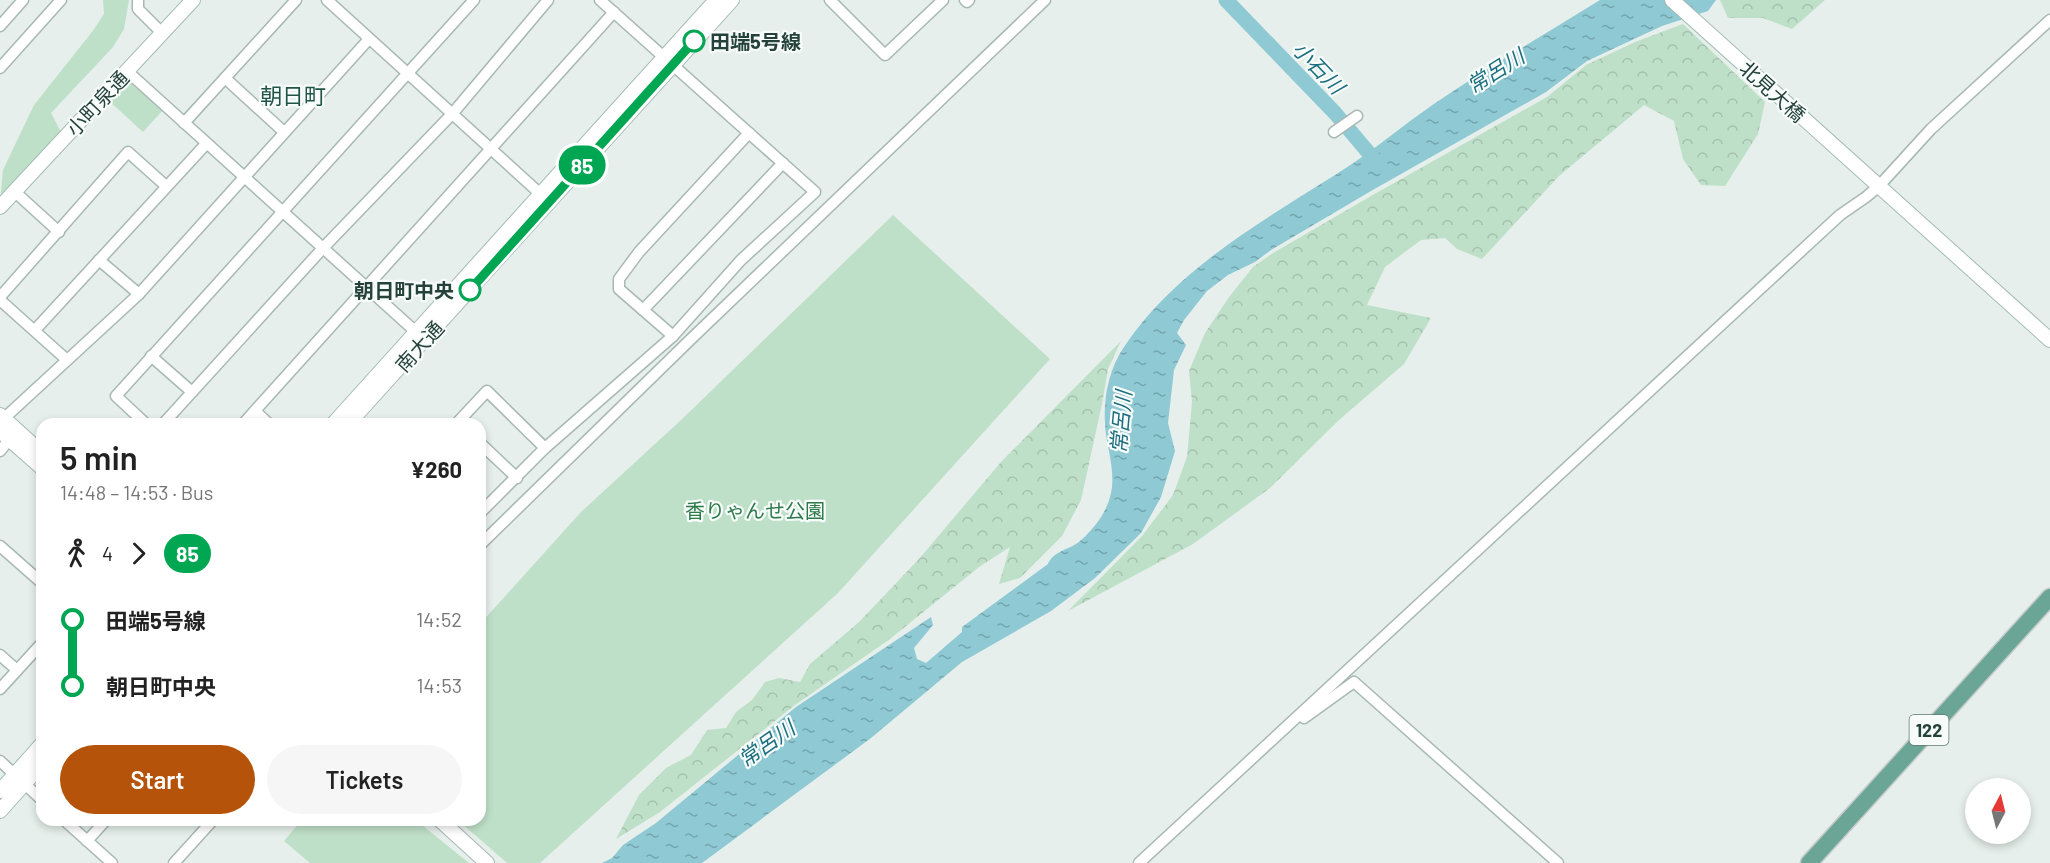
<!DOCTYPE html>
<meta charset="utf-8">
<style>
:root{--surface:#fff;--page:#f6f6f6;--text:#222;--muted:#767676;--accent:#b45309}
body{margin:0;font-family:Barlow,"Noto Sans JP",sans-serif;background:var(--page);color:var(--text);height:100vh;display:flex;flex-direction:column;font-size:22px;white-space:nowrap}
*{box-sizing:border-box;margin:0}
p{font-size:20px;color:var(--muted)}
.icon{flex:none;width:33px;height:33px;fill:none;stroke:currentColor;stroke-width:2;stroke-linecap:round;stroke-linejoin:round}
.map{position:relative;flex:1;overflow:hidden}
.sheet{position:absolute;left:36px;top:418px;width:450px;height:408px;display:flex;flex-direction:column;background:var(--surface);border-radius:18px;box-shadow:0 3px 9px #0003}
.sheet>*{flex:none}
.badge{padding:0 12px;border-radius:20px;font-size:21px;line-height:39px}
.needle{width:39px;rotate:7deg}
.buttons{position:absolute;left:1965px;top:778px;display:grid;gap:12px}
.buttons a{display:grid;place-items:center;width:66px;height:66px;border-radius:50%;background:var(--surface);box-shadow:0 3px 9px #0003;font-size:30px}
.map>.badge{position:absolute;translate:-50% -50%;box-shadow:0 0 0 3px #fff}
.legs{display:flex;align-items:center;gap:9px;height:66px;padding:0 24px;font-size:20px}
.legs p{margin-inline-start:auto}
.overview{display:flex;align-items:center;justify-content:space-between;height:102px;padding:0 24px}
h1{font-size:33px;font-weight:600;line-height:45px}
.button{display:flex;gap:12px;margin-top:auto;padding:12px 24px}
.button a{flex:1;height:69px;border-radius:36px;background:var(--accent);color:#fff;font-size:24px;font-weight:600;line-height:69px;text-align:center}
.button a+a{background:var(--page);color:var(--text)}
ul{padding:0 24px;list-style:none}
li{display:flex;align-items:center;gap:21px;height:66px;font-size:22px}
li i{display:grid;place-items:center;width:9px;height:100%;margin:0 8px;background:currentColor}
li i::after{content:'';width:15px;height:15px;margin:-8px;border:4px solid;border-radius:50%;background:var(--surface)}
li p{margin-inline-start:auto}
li:first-child i{background:linear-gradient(#0000 50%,currentColor 0)}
li:last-child i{background:linear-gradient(currentColor 50%,#0000 0)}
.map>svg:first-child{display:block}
.green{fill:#bfe0c8}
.forest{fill:url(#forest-crowns)}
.water{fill:url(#water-ripples)}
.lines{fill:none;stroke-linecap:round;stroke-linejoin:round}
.river{stroke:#8ec9d4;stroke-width:15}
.street-casing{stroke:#a8b8b2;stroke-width:13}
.secondary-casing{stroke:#a4bbb3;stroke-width:16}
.primary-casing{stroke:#c2cac8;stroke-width:19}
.street{stroke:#fff;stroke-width:10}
.secondary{stroke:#fff;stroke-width:14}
.primary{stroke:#6aa596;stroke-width:16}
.line-1-casing{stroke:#fff;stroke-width:14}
.line-1{stroke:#00a651;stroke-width:9}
.stop-1-dot{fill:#fff;stroke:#00a651;stroke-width:3}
.labels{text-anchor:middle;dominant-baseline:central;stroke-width:4.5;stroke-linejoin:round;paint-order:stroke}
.shield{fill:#f7fbf9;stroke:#637a73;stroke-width:1.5}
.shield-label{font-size:18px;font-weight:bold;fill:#24423a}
.stop-label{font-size:20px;font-weight:bold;fill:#24423a;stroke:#f7fbf9;text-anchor:start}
.street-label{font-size:20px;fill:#24423a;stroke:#f7fbf9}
.park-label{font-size:20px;fill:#2d7a4b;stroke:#f7fbf9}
.water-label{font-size:21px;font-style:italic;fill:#1c6f80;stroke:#f7fbf9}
.quarter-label{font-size:22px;fill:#1f5548;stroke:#f7fbf9}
</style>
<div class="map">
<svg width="2050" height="863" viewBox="0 0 2050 863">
<defs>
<pattern id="forest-crowns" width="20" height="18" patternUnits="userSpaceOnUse" patternTransform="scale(1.5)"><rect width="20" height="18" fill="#bfe0c8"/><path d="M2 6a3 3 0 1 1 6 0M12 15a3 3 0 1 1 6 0" fill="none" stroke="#a4c1ad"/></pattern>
<pattern id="water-ripples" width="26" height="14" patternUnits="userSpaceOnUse" patternTransform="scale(1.5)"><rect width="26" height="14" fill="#8ec9d4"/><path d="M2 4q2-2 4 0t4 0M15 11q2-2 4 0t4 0" fill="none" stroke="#74a5ad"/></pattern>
</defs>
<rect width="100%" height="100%" fill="#e6efeb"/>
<g class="green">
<path d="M103,0H129L124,29L113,47L51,113L62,134L0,202L3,170L34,105L92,32L104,14Z"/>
<path d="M128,79L163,110L143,132L108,100Z"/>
<path d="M893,215L1050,359L838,593L540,863H507L459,821L480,820V624L581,512L680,421Z"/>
<path d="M301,821H417L469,863H310L284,841Z"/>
</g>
<g class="forest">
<path d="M1720,0H1825L1792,29L1763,18H1728Z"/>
<path d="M1683,24L1765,102L1758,134L1725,186L1701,185L1683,159L1674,121L1644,105L1559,176L1482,259L1457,249L1445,238L1421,240L1385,267L1367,305L1431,318L1404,364L1339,420L1270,488L1193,544L1068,611L1142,536L1173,495L1187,457L1192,402L1189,371L1205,333L1229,297L1253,267L1273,253L1371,196L1547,97L1586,65L1635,42Z"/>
<path d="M1121,341L1108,369L1102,404L1081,500L1062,536L1020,578L999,584L1010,547L979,567L890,639L795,705L660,812L616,839L639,795L666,768L691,755L707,730L726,728L736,712L752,700L765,682L779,678L800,682L810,664L859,622L919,559L1001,462Z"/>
</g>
<path class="water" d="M1600,0H1716L1708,11L1662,26L1587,61L1546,92L1371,191L1271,250L1255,262L1228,275L1207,291L1184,320L1177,333L1186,345L1174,370L1168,423L1175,451L1161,497L1141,533L1095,578L1051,611L962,662L871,738L702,863H602L612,858L623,845L656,823L796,707L931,617L933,625L914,648L917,659L926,663L962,632V627L1048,564C1054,550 1070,550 1080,541C1093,530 1106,513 1110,497C1116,476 1109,455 1106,434C1102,405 1107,372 1124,347C1178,265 1274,215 1355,162C1381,144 1405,124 1431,106C1486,68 1544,35 1600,0Z"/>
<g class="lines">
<path class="river" d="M1226,0L1335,113L1379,165"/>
<defs>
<g id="street">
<path d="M138,0V9L162,33"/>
<path d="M327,0L546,199"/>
<path d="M830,0L885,55L943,0"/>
<path d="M965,0L967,2L969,0"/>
<path d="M0,26L23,0"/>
<path d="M0,68L61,0"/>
<path d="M127,71L416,332"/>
<path d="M225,78L284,132"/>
<path d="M184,123L296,0"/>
<path d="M1334,132L1357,116"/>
<path d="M14,191L59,232"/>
<path d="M99,260L139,294"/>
<path d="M0,297L128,152L166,186"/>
<path d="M0,300L67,360"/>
<path d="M643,310L783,163"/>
<path d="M35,330L206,144"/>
<path d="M673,336L619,289V279L639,252L749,133"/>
<path d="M151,356L192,392"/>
<path d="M255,411L269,424"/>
<path d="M0,422L139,294L369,39"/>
<path d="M146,424L116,396L474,0"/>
<path d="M163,424L323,248L453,113L548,0"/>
<path d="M243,424L614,12"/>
<path d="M460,424L458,422L487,391L545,448"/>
<path d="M480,443L517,478"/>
<path d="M0,451L13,435"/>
<path d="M480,513L545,448L673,336L741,260L815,192L600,0"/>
<path d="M480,545L691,339L1045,0"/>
<path d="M0,546L42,583"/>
<path d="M0,655L17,670"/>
<path d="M0,689L42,643"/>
<path d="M1304,718L1354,682L1558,863"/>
<path d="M0,761L42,800"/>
<path d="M64,820L112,863"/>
<path d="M87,841L106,820"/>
<path d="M174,863L213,820"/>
<path d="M1139,863L1840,215L1866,197L1879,186L1931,129L2050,20"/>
</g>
<g id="secondary">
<path d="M1672,0L2050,340"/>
<path d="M0,207L193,0"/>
<path d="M0,415L42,453"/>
<path d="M333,424L716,0"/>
<path d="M348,424L732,0"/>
<path d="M0,431L42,468"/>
<path d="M0,791L42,744"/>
<path d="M0,811L42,764"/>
<path d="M440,820L487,863"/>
</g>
<path id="primary" d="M1809,863L2050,597"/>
</defs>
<use href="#street" class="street-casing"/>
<use href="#secondary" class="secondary-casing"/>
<use href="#primary" class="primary-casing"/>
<use href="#street" class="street"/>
<use href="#secondary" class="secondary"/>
<use href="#primary" class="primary"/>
</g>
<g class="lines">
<defs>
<path id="line-1" d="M470,290L694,41"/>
</defs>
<use href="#line-1" class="line-1-casing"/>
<use href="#line-1" class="line-1"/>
</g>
<g class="stop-1-dot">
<circle cx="694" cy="41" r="10"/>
<circle cx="470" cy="290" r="10"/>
</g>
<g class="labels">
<rect class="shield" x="1909.5" y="715" width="39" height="30" rx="4.5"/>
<g class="shield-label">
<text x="1929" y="730">122</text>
</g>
<g class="stop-label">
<text x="710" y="41">田端5号線</text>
<text x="454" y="290" text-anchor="end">朝日町中央</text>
</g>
<g class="street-label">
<text transform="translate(1773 91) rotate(42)">北見大橋</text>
<text transform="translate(97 103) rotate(-47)">小町泉通</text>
<text transform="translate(419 346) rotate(-48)">南大通</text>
</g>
<g class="park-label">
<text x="755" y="510">香りゃんせ公園</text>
</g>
<g class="water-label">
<text transform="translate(1319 67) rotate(46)">小石川</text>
<text transform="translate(1495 70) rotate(-32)">常呂川</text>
<text transform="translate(1120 422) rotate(-85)">常呂川</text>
<text transform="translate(766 743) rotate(-35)">常呂川</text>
</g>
<g class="quarter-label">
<text x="293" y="95">朝日町</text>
</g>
</g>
</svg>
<div class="buttons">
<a><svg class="needle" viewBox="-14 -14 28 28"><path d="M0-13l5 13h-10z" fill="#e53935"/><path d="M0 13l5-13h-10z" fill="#767676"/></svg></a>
</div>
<b class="badge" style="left:582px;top:165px;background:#00a651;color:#fff">85</b>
<section class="sheet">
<div class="overview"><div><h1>5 min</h1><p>14:48 – 14:53 · Bus</p></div><b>¥260</b></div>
<div class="legs"><svg class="icon" aria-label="walk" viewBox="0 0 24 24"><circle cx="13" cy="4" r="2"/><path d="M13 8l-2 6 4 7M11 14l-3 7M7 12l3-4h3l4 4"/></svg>4<svg class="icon" aria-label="forward" viewBox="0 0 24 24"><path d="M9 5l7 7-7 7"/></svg><b class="badge" style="background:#00a651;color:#fff">85</b></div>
<ul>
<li><i style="color:#00a651"></i><b>田端5号線</b><p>14:52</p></li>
<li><i style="color:#00a651"></i><b>朝日町中央</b><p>14:53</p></li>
</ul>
<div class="button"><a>Start</a><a>Tickets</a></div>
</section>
</div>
